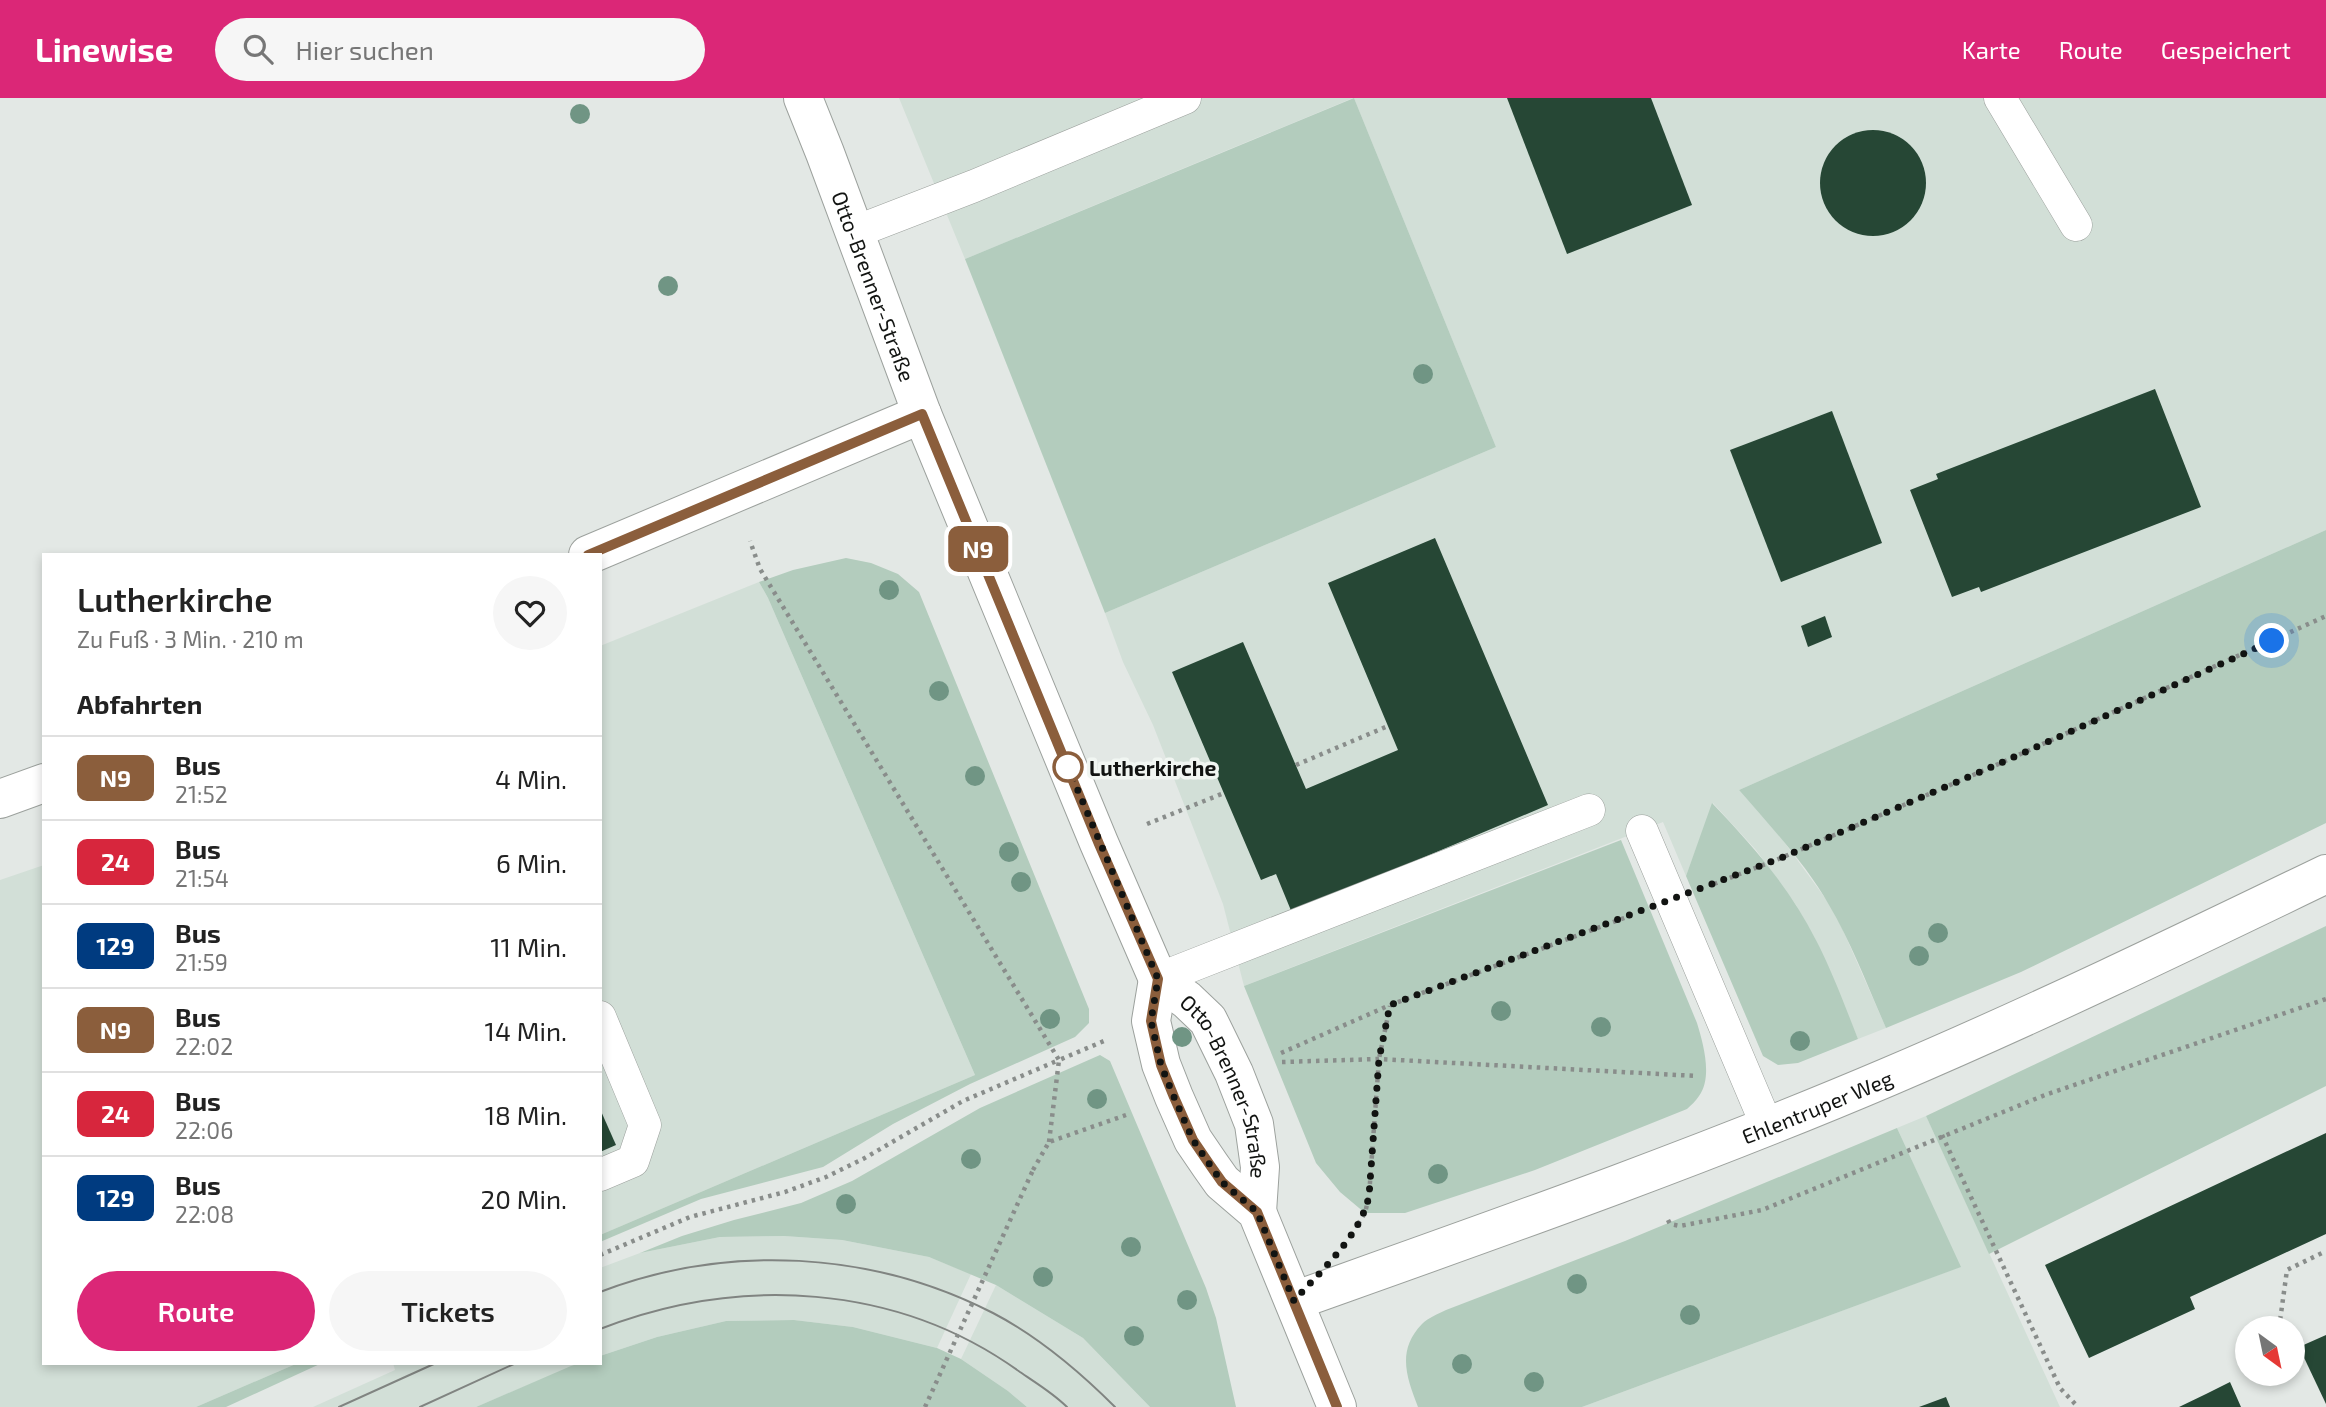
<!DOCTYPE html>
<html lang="de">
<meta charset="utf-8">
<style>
:root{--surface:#fff;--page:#f6f6f6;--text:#222;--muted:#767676;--line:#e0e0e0;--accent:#db2777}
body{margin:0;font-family:"Exo 2",sans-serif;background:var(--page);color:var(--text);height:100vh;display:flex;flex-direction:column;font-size:26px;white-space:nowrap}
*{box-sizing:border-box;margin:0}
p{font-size:23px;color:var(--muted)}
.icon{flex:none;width:38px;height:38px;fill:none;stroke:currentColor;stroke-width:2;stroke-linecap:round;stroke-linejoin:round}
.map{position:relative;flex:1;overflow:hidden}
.details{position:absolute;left:42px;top:455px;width:560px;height:812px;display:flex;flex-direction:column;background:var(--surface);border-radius:0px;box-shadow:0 4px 10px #0003}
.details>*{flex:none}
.badge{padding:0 14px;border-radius:10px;font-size:24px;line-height:46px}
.needle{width:46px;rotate:147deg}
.fabs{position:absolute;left:2235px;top:1218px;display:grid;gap:14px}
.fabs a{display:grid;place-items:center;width:70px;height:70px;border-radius:50%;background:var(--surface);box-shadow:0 4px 10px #0003;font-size:35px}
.you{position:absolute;width:35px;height:35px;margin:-18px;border:5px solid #fff;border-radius:50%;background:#1a73e8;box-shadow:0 0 0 10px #1a73e833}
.map>.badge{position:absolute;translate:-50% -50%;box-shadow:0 0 0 4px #fff}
h2{padding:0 35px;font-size:26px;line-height:63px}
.round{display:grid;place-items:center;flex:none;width:74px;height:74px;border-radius:37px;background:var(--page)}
.overview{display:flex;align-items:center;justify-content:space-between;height:119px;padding:0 35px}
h1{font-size:33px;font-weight:600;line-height:52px}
.button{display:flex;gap:14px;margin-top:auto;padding:14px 35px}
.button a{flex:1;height:80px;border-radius:42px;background:var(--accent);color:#fff;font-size:28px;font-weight:600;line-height:80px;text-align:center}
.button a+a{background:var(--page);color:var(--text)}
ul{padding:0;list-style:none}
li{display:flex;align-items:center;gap:21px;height:84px;padding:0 35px;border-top:2px solid var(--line)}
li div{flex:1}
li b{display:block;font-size:26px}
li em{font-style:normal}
li .badge{min-width:77px;font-weight:700;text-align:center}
header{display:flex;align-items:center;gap:42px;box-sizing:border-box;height:98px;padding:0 35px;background:var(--accent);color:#fff}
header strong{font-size:33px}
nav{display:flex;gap:38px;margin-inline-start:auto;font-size:24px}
.search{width:490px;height:63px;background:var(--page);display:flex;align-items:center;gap:18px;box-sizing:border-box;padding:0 24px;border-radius:38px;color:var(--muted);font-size:26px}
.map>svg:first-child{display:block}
.built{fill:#d2dfd7}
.green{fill:#b3ccbd}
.building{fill:#264735}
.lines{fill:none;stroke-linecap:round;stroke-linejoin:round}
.lane-casing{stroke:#9ca19d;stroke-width:33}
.street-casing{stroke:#9ca19d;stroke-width:40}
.secondary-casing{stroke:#9ca19d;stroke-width:40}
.path{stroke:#898d8b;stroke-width:4.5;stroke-dasharray:3.5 5;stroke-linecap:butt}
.lane{stroke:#fff;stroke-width:32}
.street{stroke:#fff;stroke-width:38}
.secondary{stroke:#fff;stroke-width:38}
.tram{stroke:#808481;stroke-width:2}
.path-bridge{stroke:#898d8b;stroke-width:4.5;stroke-dasharray:3.5 5;stroke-linecap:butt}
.tree{fill:#709584}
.line-casing{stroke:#fff;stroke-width:16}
.line{stroke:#8b5e3c;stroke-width:10}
.walk{stroke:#121412;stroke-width:7;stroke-dasharray:0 12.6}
.stop-dot{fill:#fff;stroke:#8b5e3c;stroke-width:3.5}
.labels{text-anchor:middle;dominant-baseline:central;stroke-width:7;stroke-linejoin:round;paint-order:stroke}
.street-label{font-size:21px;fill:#121412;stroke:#f1f6f2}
.stop-label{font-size:21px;font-weight:bold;fill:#121412;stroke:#f1f6f2;text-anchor:start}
</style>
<header>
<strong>Linewise</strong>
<div class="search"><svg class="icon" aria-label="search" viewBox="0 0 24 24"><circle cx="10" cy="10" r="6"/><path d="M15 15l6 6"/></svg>Hier suchen</div>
<nav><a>Karte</a><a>Route</a><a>Gespeichert</a></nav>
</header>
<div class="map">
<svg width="2326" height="1309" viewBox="0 0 2326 1309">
<rect width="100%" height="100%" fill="#e3e8e5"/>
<g class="built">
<path d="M899,0H1353L965,161Z"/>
<path d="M1354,0H2326V432L1739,692L1782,741L1828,804L1842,830L1886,930L1858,941L1816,842L1796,807L1756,752L1713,705L1686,778L1663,724L1244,888L1223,806L1153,627L1123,564L1105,515L1496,349Z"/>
<path d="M759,484L768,500L975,977L600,1137V548Z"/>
<path d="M44,767V1265H298L196,1309H0V782Z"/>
<path d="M1926,1018L2060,1309H1582L1960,1169L1897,1030Z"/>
<path d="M784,1138L842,1142L929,1159L971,1176L937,1250L853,1229L794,1222L726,1223L657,1239L600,1258V1170L640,1155L720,1139Z"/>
<path d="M996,1187L1083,1240L1150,1309H1027L1008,1293L961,1261Z"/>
<path d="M393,1265H580L476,1309H313L395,1272Z"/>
</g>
<g class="green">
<path d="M1354,0L1496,349L1105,515L965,161Z"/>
<path d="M2326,432V725L2021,874L1886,930C1868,889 1852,846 1829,807C1806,766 1770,728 1739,692Z"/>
<path d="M846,460L871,465L898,476L919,494L1089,911V925L1075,939L970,986L893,1026L823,1069L701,1101L600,1144V1137L975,977L768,500L759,484L793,472Z"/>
<path d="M1712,705C1752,747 1790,790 1816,842C1832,873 1845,908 1858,941L1798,965L1778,967L1763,958L1686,778Z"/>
<path d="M1621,742L1697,925C1703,945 1713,979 1699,998C1696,1003 1691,1007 1687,1011L1535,1072L1405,1115H1365L1340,1094L1316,1065L1244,888Z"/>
<path d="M2326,828V988L1989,1156L1926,1018Z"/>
<path d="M1100,957L1110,963L1206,1190L1216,1220L1236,1309H1150L1083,1240L996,1187L929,1159L842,1142L784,1138L720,1139L640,1155L682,1138L734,1122L801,1105L852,1083L980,1010Z"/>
<path d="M1897,1030L1961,1169L1582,1309H1418C1407,1280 1396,1253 1422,1226C1428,1220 1438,1216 1446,1212L1625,1143Z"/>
<path d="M794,1222L853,1229L937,1250L961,1261L1008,1293L1027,1309H476L571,1268L580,1265H600V1258L657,1239L726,1223Z"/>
<path d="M298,1265H322L226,1309H196Z"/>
</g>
<g class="building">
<path d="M1507,0H1651L1692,107L1567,156Z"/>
<circle cx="1873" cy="85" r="53"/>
<path d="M2155,291L2201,409L1981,494L1979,489L1952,499L1910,392L1938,381L1936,376Z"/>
<path d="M1832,313L1882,445L1781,484L1730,352Z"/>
<path d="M1435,440L1548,707L1292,815L1276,776L1261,782L1172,574L1243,544L1306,691L1398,652L1328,485Z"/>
<path d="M1825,518L1832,539L1808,549L1801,528Z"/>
<path d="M600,1011L616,1047L600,1054Z"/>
<path d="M2326,1035V1136L2190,1199L2195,1211L2089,1260L2045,1167Z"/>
<path d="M2326,1237V1306L2299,1249Z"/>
<path d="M2230,1284L2241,1309H2179L2206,1296Z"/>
<path d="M1946,1299L1950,1309H1919Z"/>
</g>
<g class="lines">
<defs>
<g id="lane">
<path d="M2000,0L2076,127"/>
<path d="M855,134L974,88L1185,0"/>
<path d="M1642,733L1767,1028"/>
<path d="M1158,881L1589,712"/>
<path d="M600,919L645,1027L633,1063L600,1077"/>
</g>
<g id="street">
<path d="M588,457L922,316"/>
<path d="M0,701L44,685"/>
<path id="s1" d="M1294,1203C1493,1132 1693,1062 1888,979C2036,916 2181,846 2326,776"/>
</g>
<g id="secondary">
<path id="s2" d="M803,0L825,55L922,316L1099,745L1158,881L1187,902L1208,922L1234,975L1254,1026L1260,1069L1257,1114"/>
<path d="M1158,881L1151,923L1161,966L1174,999L1193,1042L1210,1067L1222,1084L1257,1114L1337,1309"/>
</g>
</defs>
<use href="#lane" class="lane-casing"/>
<use href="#street" class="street-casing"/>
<use href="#secondary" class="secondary-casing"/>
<g class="path">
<path d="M1296,667L1388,628"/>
<path d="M1147,726L1224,695"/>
<path d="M1714,786L1781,760L1994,668L2326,518"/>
<path d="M1281,955L1390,907L1627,819"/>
<path d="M1282,964L1379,961L1697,978"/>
<path d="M1942,1037L2060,1290L2078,1309"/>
<path d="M1049,1044L1059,962L1104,943"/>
<path d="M1033,1072L1049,1044L1126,1017"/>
<path d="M1668,1122L1670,1126L1680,1128L1762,1112L2045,997L2326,901"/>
<path d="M1358,1126L1365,1115L1369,1098L1379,961L1390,908"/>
<path d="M600,1157L690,1119L785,1094L826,1079L863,1061L963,1003L1059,962L760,471L750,443"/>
<path d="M2279,1230L2287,1172L2326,1153"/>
<path d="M2272,1283L2273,1276"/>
</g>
<use href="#lane" class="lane"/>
<use href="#street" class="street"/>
<use href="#secondary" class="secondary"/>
<g class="tram">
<path d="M600,1194C728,1145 872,1153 993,1215C1039,1239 1079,1273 1115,1309"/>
<path d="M600,1231C739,1177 897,1185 1020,1274C1036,1285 1053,1295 1067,1309"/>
<path d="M339,1309L436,1265"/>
<path d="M420,1309L516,1265"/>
</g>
<path class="path-bridge" d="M925,1309L1033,1072"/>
</g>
<g class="tree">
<circle cx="580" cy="16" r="10"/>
<circle cx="668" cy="188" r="10"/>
<circle cx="1423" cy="276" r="10"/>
<circle cx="889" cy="492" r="10"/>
<circle cx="939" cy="593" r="10"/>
<circle cx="975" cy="678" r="10"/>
<circle cx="1009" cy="754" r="10"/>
<circle cx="1021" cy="784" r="10"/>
<circle cx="1938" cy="835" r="10"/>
<circle cx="1919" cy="858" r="10"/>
<circle cx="1501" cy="913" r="10"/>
<circle cx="1050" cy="921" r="10"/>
<circle cx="1601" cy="929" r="10"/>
<circle cx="1182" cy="939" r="10"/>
<circle cx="1800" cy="943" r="10"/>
<circle cx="1097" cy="1001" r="10"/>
<circle cx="971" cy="1061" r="10"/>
<circle cx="1438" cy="1076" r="10"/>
<circle cx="846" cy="1106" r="10"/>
<circle cx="1131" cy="1149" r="10"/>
<circle cx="1043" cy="1179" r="10"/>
<circle cx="1577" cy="1186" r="10"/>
<circle cx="1187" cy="1202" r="10"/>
<circle cx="1690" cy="1217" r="10"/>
<circle cx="1134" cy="1238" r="10"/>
<circle cx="1462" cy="1266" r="10"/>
<circle cx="1534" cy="1284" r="10"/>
</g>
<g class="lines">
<defs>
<path id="line" d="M588,457L922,316L1099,746L1158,881L1151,923L1161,967L1174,999L1193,1042L1210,1067L1222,1084L1257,1114L1337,1309"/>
</defs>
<use href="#line" class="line-casing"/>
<use href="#line" class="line"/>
<path class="walk" d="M1068,669L1158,881L1151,923L1161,967L1174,999L1193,1042L1210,1067L1222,1084L1257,1114L1294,1203C1321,1172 1360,1139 1369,1098L1379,961L1390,907L1781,760L1994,668L2272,543"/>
</g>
<circle class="stop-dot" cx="1068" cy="669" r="14"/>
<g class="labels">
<g class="street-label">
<text stroke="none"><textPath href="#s2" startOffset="201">Otto-Brenner-Straße</textPath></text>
<text stroke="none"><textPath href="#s2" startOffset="1083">Otto-Brenner-Straße</textPath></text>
<text stroke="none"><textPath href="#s1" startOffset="558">Ehlentruper Weg</textPath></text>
</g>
<g class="stop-label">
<text x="1089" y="669">Lutherkirche</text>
</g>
</g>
</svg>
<div class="fabs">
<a><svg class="needle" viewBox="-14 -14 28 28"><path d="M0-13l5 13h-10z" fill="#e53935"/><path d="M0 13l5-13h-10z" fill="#767676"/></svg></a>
</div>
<div class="you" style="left:2272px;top:543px"></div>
<b class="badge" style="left:978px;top:451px;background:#8b5e3c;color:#fff">N9</b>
<section class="details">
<div class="overview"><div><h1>Lutherkirche</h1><p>Zu Fuß · 3 Min. · 210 m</p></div><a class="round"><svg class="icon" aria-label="heart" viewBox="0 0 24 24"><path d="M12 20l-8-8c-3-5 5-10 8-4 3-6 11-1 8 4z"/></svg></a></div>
<h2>Abfahrten</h2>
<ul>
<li><span class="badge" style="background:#8b5e3c;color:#fff">N9</span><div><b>Bus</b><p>21:52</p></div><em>4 Min.</em></li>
<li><span class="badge" style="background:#d7263d;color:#fff">24</span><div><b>Bus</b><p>21:54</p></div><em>6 Min.</em></li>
<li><span class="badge" style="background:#003b80;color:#fff">129</span><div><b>Bus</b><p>21:59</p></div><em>11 Min.</em></li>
<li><span class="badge" style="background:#8b5e3c;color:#fff">N9</span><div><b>Bus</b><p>22:02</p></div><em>14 Min.</em></li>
<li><span class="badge" style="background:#d7263d;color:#fff">24</span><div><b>Bus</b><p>22:06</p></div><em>18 Min.</em></li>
<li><span class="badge" style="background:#003b80;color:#fff">129</span><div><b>Bus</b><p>22:08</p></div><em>20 Min.</em></li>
</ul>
<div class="button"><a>Route</a><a>Tickets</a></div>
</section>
</div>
